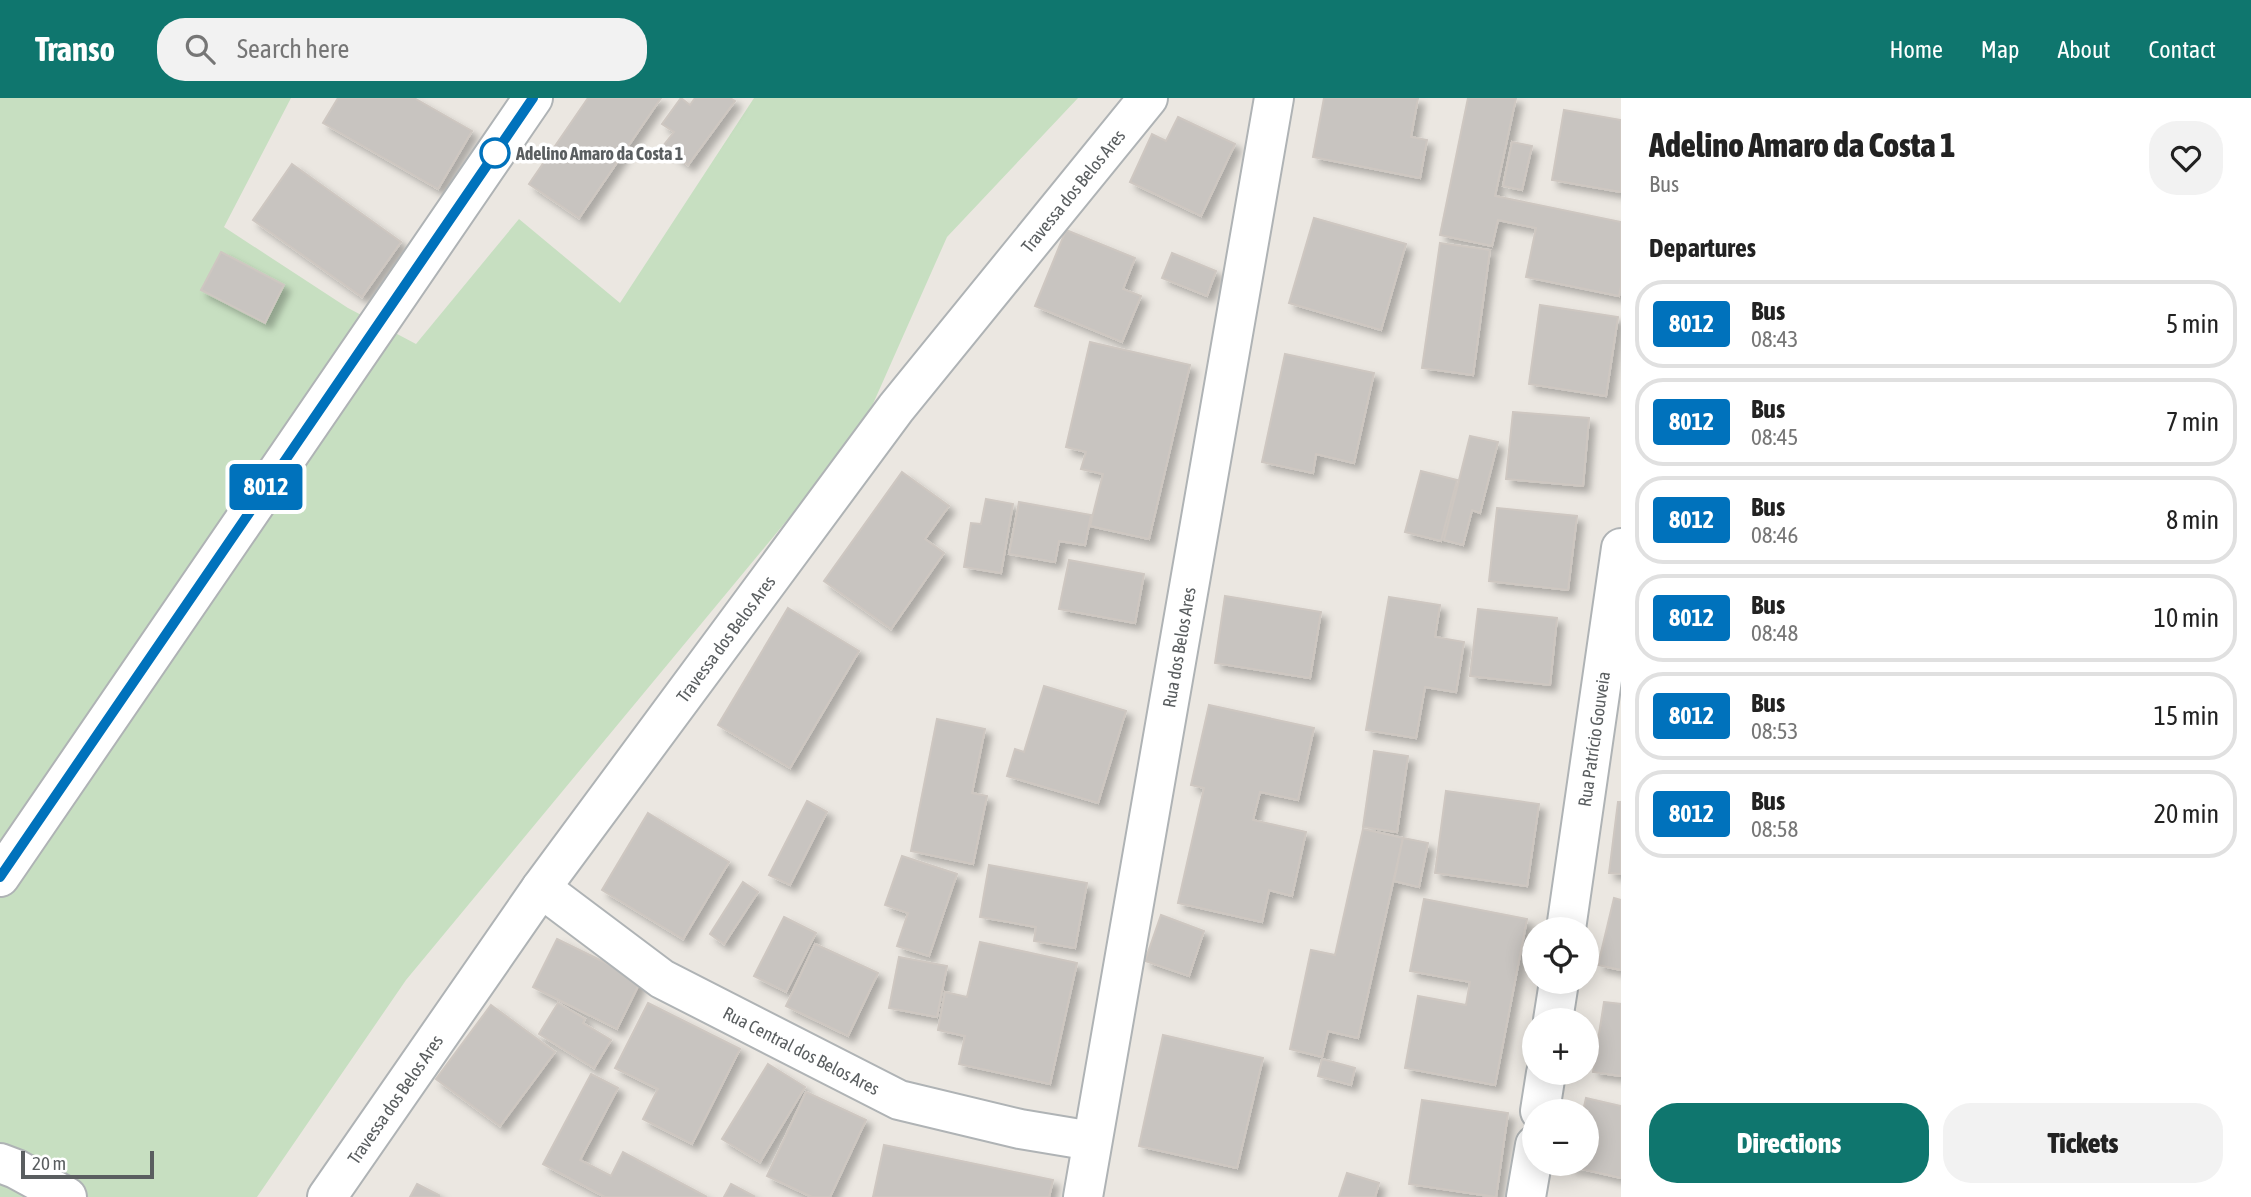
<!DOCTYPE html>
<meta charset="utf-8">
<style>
:root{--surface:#fff;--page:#f2f2f2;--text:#222;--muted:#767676;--line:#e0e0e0;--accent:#0f766e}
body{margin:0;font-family:"Asap Condensed",sans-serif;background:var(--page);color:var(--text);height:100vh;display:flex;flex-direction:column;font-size:26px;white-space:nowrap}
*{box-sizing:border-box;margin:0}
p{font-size:23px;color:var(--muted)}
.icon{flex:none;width:38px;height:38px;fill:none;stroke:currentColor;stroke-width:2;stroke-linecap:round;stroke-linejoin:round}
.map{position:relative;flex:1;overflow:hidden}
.side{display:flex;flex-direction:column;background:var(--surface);width:630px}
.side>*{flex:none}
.badge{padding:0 14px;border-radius:5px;font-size:24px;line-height:46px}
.buttons{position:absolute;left:1522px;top:819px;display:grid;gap:14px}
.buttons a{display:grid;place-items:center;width:77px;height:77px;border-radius:50%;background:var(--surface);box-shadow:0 4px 18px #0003;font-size:35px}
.scale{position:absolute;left:21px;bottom:18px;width:133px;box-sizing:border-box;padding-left:7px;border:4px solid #5a5e60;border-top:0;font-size:19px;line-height:24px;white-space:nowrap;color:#5a5e60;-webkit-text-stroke:5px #fff;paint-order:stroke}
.map>.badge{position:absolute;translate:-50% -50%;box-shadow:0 0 0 4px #fff}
h2{padding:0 28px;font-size:26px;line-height:63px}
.round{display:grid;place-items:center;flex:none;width:74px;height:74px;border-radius:28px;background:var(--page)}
.headline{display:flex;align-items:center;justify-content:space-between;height:119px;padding:0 28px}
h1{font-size:33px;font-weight:800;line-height:52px}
.primary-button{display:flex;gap:14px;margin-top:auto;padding:14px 28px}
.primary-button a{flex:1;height:80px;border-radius:28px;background:var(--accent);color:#fff;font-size:28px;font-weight:800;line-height:80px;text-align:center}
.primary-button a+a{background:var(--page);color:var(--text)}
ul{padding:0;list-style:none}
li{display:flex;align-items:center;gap:21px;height:88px;margin:0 14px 10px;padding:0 14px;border:4px solid var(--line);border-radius:28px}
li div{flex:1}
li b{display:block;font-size:26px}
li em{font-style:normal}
li .badge{min-width:77px;font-weight:700;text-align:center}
header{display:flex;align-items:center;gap:42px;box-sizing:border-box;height:98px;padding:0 35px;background:var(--accent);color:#fff}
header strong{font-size:33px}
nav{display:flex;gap:38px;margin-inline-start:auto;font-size:24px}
.search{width:490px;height:63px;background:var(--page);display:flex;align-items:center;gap:18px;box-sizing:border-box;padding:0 24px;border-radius:28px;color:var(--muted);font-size:26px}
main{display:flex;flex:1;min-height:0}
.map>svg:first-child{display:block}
.green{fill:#c7dfc1}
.building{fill:#c8c4c0;stroke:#cec7c1;stroke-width:2;filter:url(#shadow)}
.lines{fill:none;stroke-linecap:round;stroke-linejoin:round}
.minor-casing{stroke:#afb3b5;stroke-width:42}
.tertiary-casing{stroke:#afb3b5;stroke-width:42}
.minor{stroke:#fff;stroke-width:38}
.tertiary{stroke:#fff;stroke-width:38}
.line-casing{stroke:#fff;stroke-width:16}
.line{stroke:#0072bc;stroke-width:10}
.stop-dot{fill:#fff;stroke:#0072bc;stroke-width:3.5}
.labels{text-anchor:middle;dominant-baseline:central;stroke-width:7;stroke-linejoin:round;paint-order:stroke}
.stop-label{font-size:18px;font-weight:bold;fill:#5a5e60;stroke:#fff;text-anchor:start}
.street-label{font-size:18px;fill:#5a5e60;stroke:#fff}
</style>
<header>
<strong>Transo</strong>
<div class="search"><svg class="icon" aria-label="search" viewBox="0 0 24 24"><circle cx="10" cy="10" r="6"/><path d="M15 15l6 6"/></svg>Search here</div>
<nav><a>Home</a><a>Map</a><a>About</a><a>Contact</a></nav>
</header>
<main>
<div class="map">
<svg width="1621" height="1099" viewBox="0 0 1621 1099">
<defs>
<filter id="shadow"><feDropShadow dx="6" dy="6" stdDeviation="3.5" flood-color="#0004"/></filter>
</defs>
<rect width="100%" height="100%" fill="#ebe7e1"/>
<path class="green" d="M0,0H291L224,129L348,210L416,246L519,121L620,205L754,0H1078L947,139L861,333L406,882L257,1099H0Z"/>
<g class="building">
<path d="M338,0H414L472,33L438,91L323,25Z"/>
<path d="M588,0H661L579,120L529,86Z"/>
<path d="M681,0L690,7L695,0H730L735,3L688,67L663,48L674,34L662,26Z"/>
<path d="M1324,0H1418L1411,39L1427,42L1420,80L1313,59Z"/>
<path d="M1468,0H1516L1495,98L1621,124V188L1619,198L1526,179L1536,130L1498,122L1492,148L1440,137Z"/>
<path d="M1564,12L1621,22V94L1552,82Z"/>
<path d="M1178,19L1235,46L1201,118L1130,84L1152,36L1166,43Z"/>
<path d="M1512,44L1532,48L1522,92L1503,88Z"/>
<path d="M292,66L401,144L362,199L253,122Z"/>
<path d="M1314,120L1406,146L1381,232L1289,205Z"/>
<path d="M1066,132L1135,160L1123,191L1141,198L1122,244L1035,208Z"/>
<path d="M1440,145L1490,152L1473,277L1422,270Z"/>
<path d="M221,154L284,187L265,225L201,192Z"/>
<path d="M1172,155L1216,173L1207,198L1162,180Z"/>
<path d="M1540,207L1618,219L1606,298L1529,286Z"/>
<path d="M1090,244L1190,267L1149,441L1090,428L1103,376L1081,371L1086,354L1066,349Z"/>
<path d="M1285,256L1374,275L1354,365L1316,356L1313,375L1262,364Z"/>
<path d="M1513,314L1589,320L1583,388L1506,381Z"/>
<path d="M1470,338L1498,344L1480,415L1472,412L1463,447L1444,442Z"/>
<path d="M1421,373L1457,382L1441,443L1405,434Z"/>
<path d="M902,374L949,408L925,441L944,455L891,531L824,483Z"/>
<path d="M986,401L1013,406L1001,475L964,469L971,425L981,426Z"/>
<path d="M1019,404L1091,417L1085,447L1059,443L1055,464L1009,456Z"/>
<path d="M1497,410L1577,418L1568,492L1489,483Z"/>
<path d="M1069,462L1144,476L1135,525L1059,511Z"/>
<path d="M1225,498L1321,514L1310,580L1215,565Z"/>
<path d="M1389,499L1440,507L1435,539L1464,544L1456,594L1425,589L1416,640L1366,632Z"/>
<path d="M788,510L859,553L790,670L718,627Z"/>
<path d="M1478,511L1557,520L1550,587L1470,578Z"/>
<path d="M1044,588L1126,613L1098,705L1007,678L1015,651L1024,654Z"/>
<path d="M1209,607L1314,630L1298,702L1260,694L1253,722L1306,734L1292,798L1269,792L1262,824L1178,805L1204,690L1191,687Z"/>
<path d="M937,621L985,631L972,695L987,698L973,766L911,753Z"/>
<path d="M1374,653L1408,658L1397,734L1363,729Z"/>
<path d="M1446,693L1539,706L1527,788L1435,775Z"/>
<path d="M807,703L827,714L790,787L769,777Z"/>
<path d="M1618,704H1621V776L1609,775Z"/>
<path d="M648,715L729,764L683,841L602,792Z"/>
<path d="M1363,731L1403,740L1358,940L1328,933L1322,959L1290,951L1311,852L1335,857Z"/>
<path d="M1403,740L1428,745L1419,789L1394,783Z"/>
<path d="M902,758L957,776L929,858L897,848L908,815L885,807Z"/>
<path d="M989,767L1087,785L1075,850L1034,843L1036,829L980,819Z"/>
<path d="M743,784L758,794L724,846L710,836Z"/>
<path d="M1614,800L1621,802V872L1598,867Z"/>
<path d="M1424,801L1527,821L1495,987L1405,970L1418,898L1466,907L1470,884L1410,873Z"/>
<path d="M1161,817L1204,833L1189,878L1145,863Z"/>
<path d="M784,819L816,835L786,894L754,878Z"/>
<path d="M557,841L641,882L617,931L533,889Z"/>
<path d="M980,844L1077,865L1050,986L959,966L965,938L938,932L945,894L967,899Z"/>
<path d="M815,846L878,875L848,938L786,908Z"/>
<path d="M899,859L947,868L937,919L889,910Z"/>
<path d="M1604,904L1621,906V978L1593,974Z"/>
<path d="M558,905L585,921L583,925L611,942L594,970L539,936Z"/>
<path d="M648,905L740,951L692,1046L643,1021L658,991L615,970Z"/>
<path d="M491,907L555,954L500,1028L436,981Z"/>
<path d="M1163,937L1263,960L1237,1070L1139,1048Z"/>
<path d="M1322,961L1355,970L1351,987L1318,978Z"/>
<path d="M768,966L805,989L760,1064L722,1041Z"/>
<path d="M591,976L618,990L580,1062L611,1078L623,1054L707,1099H605L543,1066Z"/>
<path d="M806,994L866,1022L830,1099H812L767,1078Z"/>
<path d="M1586,1000L1621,1008V1080L1569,1068L1570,1066H1587V1013H1583Z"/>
<path d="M1422,1002L1508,1015L1496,1099L1409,1086Z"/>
<path d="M884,1047L1053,1082L1049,1099H873Z"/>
<path d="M1347,1075L1379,1085L1375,1099H1339Z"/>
<path d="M417,1086L439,1097V1099H410Z"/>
<path d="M731,1086L754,1098V1099H724Z"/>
</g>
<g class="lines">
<defs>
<g id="minor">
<path id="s1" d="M541,790L662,881L899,1002L1020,1031L1092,1043"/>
<path id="s2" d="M1566,831L1621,450"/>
<path d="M1553,922L1559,884"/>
<path d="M1540,1013L1546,975"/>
<path d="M0,1065L16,1071L67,1099"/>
<path id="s3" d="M327,1099L541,790L896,310L1148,0"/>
<path id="s4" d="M1083,1099L1274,0"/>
<path d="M1526,1099L1535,1047"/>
</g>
<path id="tertiary" d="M0,779L533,0"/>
</defs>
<use href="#minor" class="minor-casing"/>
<use href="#tertiary" class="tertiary-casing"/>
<use href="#minor" class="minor"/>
<use href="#tertiary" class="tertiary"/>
</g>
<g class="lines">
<defs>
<path id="line" d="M0,779L533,0"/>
</defs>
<use href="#line" class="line-casing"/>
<use href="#line" class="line"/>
</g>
<circle class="stop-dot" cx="495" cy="55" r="14"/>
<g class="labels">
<g class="stop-label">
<text x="516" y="55">Adelino Amaro da Costa 1</text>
</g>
<g class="street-label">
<text stroke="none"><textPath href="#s3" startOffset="1253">Travessa dos Belos Ares</textPath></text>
<text stroke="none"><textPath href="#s3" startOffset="686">Travessa dos Belos Ares</textPath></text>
<text stroke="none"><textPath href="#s4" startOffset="558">Rua dos Belos Ares</textPath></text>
<text stroke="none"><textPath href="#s2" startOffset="192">Rua Patrício Gouveia</textPath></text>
<text stroke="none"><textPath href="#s1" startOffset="308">Rua Central dos Belos Ares</textPath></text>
<text stroke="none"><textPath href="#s3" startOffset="119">Travessa dos Belos Ares</textPath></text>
</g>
</g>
</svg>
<div class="buttons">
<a><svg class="icon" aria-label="locate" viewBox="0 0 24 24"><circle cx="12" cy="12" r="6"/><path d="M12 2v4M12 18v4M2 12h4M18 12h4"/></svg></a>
<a>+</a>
<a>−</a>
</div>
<div class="scale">20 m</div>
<b class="badge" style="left:266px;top:389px;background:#0072bc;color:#fff">8012</b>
</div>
<section class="side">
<div class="headline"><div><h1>Adelino Amaro da Costa 1</h1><p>Bus</p></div><a class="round"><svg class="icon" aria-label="heart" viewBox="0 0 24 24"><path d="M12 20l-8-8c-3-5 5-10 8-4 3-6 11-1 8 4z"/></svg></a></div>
<h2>Departures</h2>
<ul>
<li><span class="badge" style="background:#0072bc;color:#fff">8012</span><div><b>Bus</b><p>08:43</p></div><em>5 min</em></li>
<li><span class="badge" style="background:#0072bc;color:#fff">8012</span><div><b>Bus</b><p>08:45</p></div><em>7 min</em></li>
<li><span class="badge" style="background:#0072bc;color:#fff">8012</span><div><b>Bus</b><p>08:46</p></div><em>8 min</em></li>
<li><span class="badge" style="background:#0072bc;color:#fff">8012</span><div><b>Bus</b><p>08:48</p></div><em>10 min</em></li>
<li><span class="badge" style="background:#0072bc;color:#fff">8012</span><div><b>Bus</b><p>08:53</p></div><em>15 min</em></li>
<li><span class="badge" style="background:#0072bc;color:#fff">8012</span><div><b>Bus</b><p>08:58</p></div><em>20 min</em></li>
</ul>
<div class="primary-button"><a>Directions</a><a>Tickets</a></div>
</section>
</main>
